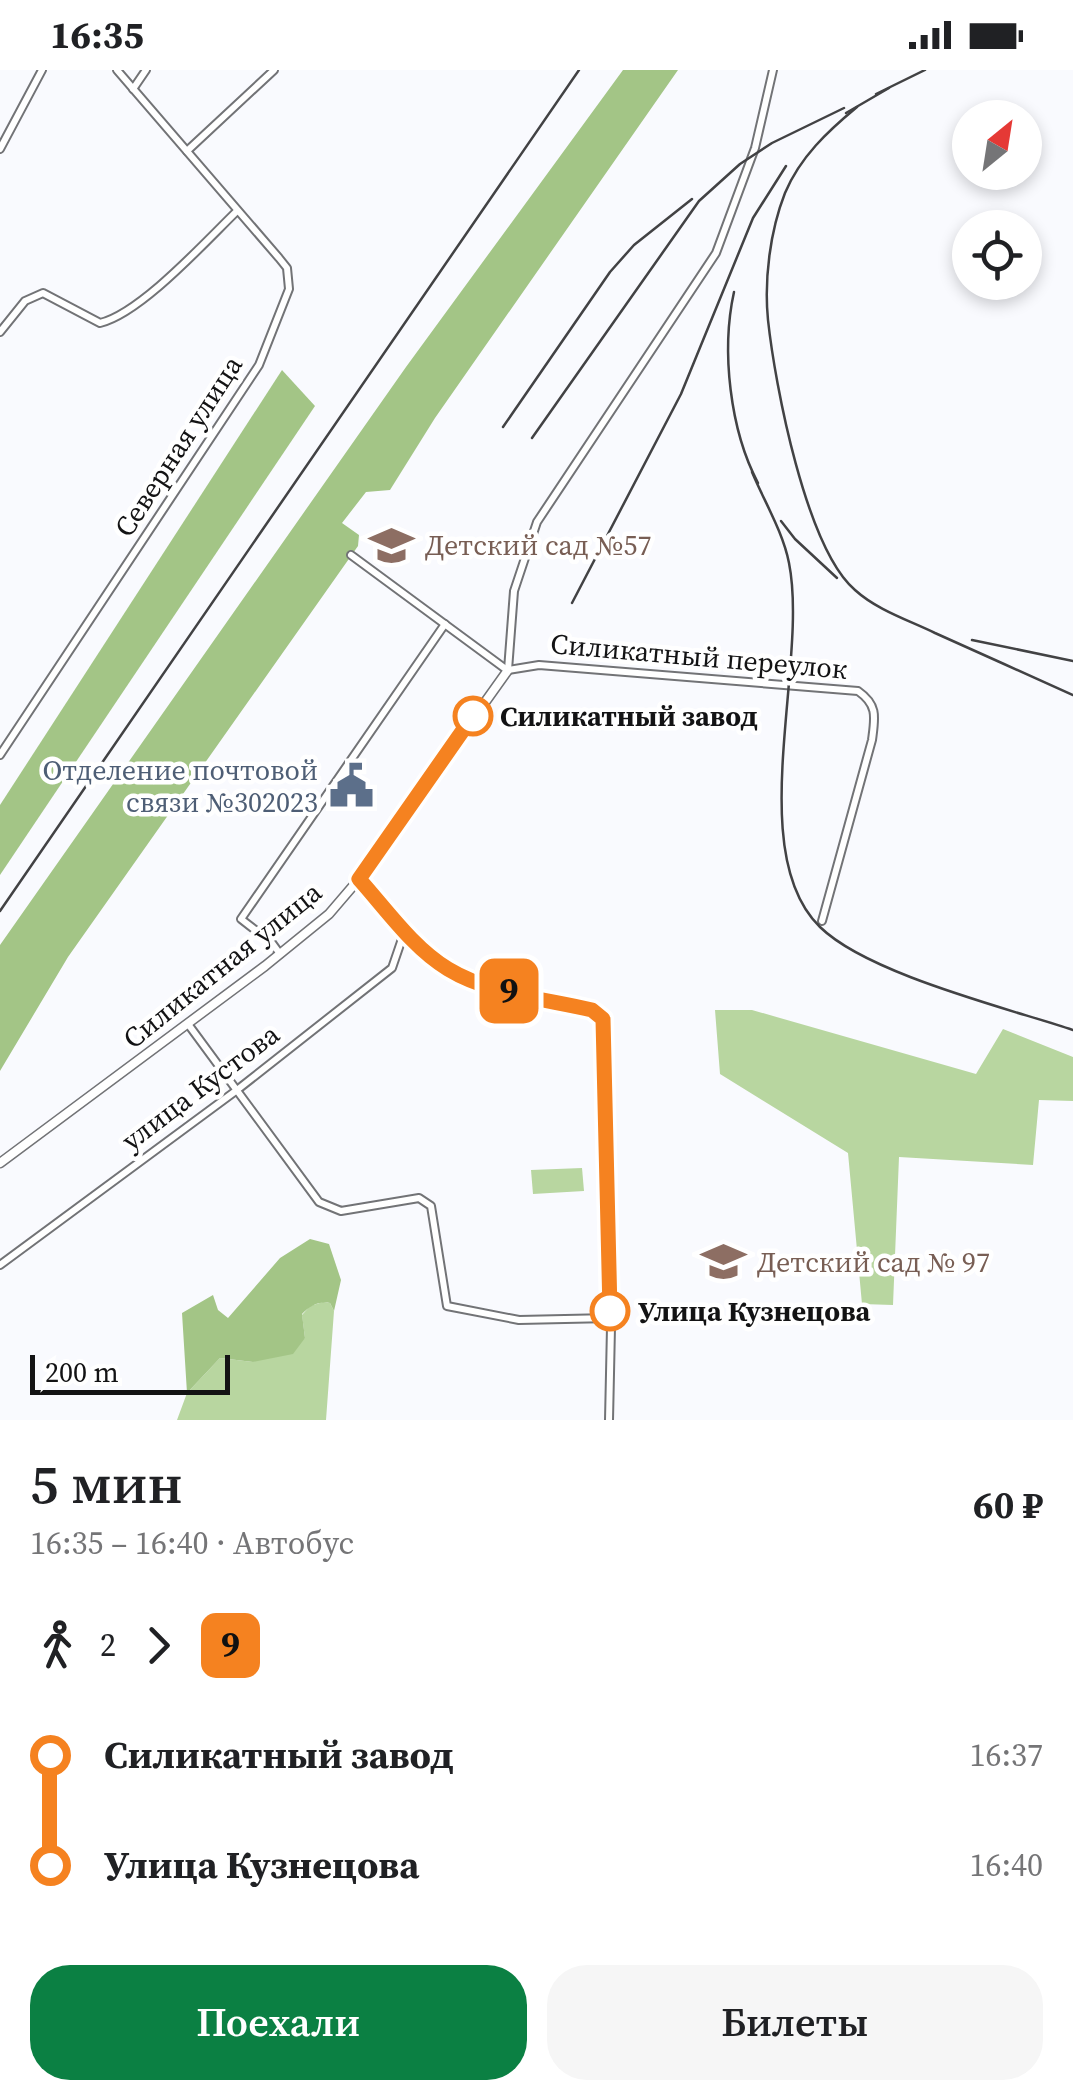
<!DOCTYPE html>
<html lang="ru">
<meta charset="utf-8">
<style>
:root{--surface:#fff;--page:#f6f6f6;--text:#202124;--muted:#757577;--accent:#0b8043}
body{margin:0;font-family:"Source Serif 4",serif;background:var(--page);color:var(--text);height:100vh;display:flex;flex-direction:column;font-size:38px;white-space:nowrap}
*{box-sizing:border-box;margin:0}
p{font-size:32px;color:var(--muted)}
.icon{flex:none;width:55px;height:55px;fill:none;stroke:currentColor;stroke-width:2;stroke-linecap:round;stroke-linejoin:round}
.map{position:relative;height:1350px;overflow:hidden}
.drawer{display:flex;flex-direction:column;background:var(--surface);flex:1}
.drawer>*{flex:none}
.badge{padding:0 20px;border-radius:15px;font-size:35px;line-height:65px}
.needle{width:65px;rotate:30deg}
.fabs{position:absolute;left:952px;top:30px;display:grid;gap:20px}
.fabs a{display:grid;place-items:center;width:90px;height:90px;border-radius:50%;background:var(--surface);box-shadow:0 5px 15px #0003;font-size:50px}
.scale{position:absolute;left:30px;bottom:25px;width:200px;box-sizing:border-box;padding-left:10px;border:5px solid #131314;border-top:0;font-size:28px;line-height:35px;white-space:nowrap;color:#131314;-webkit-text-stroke:8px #fff;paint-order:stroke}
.map>.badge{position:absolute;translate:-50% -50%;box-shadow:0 0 0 5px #fff}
.legs{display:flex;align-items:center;gap:15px;height:110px;padding:0 30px;font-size:32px}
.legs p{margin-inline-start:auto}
.overview{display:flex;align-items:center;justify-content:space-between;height:170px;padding:0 30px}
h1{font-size:55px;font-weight:600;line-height:75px}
.cta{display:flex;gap:20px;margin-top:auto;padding:20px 30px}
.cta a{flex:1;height:115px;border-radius:40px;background:var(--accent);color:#fff;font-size:40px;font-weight:600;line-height:115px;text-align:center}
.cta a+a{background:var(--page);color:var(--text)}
ul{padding:0 30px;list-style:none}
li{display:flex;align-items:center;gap:35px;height:110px;font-size:38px}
li i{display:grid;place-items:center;width:15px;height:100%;margin:0 12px;background:currentColor}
li i::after{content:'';width:25px;height:25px;margin:-12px;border:8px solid;border-radius:50%;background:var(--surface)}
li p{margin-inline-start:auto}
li:first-child i{background:linear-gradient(#0000 50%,currentColor 0)}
li:last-child i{background:linear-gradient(currentColor 50%,#0000 0)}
.status{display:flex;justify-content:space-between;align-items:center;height:70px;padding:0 50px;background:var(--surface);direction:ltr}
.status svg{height:28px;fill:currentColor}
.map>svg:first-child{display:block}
.green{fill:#b8d6a0}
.forest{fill:#a3c586}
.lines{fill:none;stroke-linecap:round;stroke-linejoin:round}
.minor-casing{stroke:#727376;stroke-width:10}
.tertiary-casing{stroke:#727376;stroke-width:11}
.minor{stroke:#fff;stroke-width:6}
.tertiary{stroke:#fff;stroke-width:8}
.rail{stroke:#424244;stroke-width:2.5}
.line-1-casing{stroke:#fff;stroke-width:22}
.line-1{stroke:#f58220;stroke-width:15}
.stop-1-dot{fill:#fff;stroke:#f58220;stroke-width:5}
.labels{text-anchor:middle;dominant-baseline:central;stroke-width:9;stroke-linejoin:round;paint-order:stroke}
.street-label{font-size:28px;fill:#131314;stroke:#fff}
.education-label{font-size:28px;fill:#785e54;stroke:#fff;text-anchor:start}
.stop-label{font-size:28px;font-weight:bold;fill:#131314;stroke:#fff;text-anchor:start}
.service-label{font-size:28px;fill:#4e5e75;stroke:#fff;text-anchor:end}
</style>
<div class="status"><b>16:35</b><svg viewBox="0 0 49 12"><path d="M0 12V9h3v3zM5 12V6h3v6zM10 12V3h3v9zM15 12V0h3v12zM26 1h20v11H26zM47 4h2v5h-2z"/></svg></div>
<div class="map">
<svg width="1073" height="1350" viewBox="0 0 1073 1350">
<rect width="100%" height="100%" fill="#f9fafe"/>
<g class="green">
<path d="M715,940H752L976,1004L1003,959L1073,987V1031L1039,1030L1033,1095L899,1087L893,1235L862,1234L848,1083L720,1004Z"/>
<path d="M582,1098L584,1121L533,1124L531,1100Z"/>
<path d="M323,1232L330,1233L334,1241L326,1350H177L187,1323L220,1288L253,1292L305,1268L302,1245L310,1236Z"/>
</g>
<g class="forest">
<path d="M623,0H678L435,348L390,420L366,422L342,453L359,465L358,476L68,887L0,1001V875L406,297Z"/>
<path d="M282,300L315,336L0,805V735Z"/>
<path d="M310,1169L329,1174L341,1210L334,1241L330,1233C318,1231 310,1236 302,1244L305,1268L293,1284L253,1292L220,1288L187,1323L182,1243L213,1225L218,1240L228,1248L280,1188Z"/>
</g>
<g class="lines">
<defs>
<g id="minor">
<path d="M133,19L146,0"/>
<path d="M0,79L42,0"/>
<path d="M187,81L274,0"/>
<path d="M0,262L25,231L43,223L100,253C141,243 205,172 237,141"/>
<path d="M351,485L507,600"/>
<path d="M508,600L514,521L537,452L716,183L755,78L773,0"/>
<path d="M508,600L539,595L858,621C878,635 875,647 872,670L822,851"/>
<path d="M0,685L259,295L289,219L287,198L279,188L117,0"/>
<path d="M359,809C386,839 412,877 447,898C490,925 548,928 596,942L603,949L611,1257L609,1350"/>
<path d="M280,884L272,873L241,849L445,554"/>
<path d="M188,954L319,1132L341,1141L419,1128L431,1136L447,1236L519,1250L611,1248"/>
<path d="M0,1195L237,1020L392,898L405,860"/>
</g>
<path id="tertiary" d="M0,1093L265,896L329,844L359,809L508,600"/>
</defs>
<use href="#minor" class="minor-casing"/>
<use href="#tertiary" class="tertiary-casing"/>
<use href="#minor" class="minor"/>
<use href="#tertiary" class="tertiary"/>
<g class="rail">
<path d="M876,24L925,0"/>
<path d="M857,37C828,61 800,87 785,123C770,161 764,210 768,250C775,315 806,478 855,520C877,540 908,550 935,563C981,584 1027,604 1073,625"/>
<path d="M846,43L889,18"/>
<path d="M734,222C721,281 730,360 758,413"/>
<path d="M503,357L610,202L634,175L692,129"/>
<path d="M532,368L699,131L740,94L772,73L844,38"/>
<path d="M752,402C764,431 783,462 789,493C809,593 743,782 820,857C868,904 1007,938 1073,960"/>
<path d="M781,451L795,469L837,508"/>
<path d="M572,533L681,324L753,148L786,96"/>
<path d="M972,570L1073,591"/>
<path d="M0,841L579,0"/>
</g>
</g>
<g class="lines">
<defs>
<path id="line-1" d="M473,646L359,809C386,839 413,878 448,899C489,924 545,929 592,940L603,949L610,1241"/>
</defs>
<use href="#line-1" class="line-1-casing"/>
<use href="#line-1" class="line-1"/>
</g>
<defs>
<symbol id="school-bare" viewBox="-9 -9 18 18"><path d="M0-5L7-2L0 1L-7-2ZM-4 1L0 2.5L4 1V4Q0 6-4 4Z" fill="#8d6e63" stroke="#fff" stroke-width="2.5" paint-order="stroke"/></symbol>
<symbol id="civic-bare" viewBox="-9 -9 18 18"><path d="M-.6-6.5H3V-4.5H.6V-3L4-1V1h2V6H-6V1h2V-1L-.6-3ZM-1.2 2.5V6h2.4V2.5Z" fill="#5c6f8a" stroke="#fff" stroke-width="2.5" paint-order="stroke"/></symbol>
</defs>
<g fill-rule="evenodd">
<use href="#school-bare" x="360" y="444" width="63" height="63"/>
<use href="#civic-bare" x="320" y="684" width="63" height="63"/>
<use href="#school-bare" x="692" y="1160" width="63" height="63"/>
</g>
<g class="stop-1-dot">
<circle cx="473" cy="646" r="18"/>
<circle cx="610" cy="1241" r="18"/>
</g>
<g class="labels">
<g class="street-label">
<text transform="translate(178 376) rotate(-57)">Северная улица</text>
<text transform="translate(699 586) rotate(5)">Силикатный переулок</text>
<text transform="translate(222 895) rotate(-39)">Силикатная улица</text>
<text transform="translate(200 1017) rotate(-37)">улица Кустова</text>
</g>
<g class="education-label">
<text x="425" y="475">Детский сад №57</text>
<text x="757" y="1192">Детский сад № 97</text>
</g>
<g class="stop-label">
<text x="500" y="646">Силикатный завод</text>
<text x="638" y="1241">Улица Кузнецова</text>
</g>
<g class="service-label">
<text x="318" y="700">Отделение почтовой<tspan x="318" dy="32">связи №302023</tspan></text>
</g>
</g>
</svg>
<div class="fabs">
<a><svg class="needle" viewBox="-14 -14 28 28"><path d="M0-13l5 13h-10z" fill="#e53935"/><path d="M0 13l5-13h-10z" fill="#757577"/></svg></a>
<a><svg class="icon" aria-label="locate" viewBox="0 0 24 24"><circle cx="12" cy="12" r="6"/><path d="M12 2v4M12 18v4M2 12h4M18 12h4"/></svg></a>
</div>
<div class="scale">200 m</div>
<b class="badge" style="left:509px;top:921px;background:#f58220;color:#111">9</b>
</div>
<section class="drawer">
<div class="overview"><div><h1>5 мин</h1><p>16:35 – 16:40 · Автобус</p></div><b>60 ₽</b></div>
<div class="legs"><svg class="icon" aria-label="walk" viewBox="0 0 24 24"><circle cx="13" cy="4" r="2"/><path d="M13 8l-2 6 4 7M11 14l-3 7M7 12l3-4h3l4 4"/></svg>2<svg class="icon" aria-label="forward" viewBox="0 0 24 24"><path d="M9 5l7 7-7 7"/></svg><b class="badge" style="background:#f58220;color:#111">9</b></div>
<ul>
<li><i style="color:#f58220"></i><b>Силикатный завод</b><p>16:37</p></li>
<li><i style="color:#f58220"></i><b>Улица Кузнецова</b><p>16:40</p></li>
</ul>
<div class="cta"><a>Поехали</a><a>Билеты</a></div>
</section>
